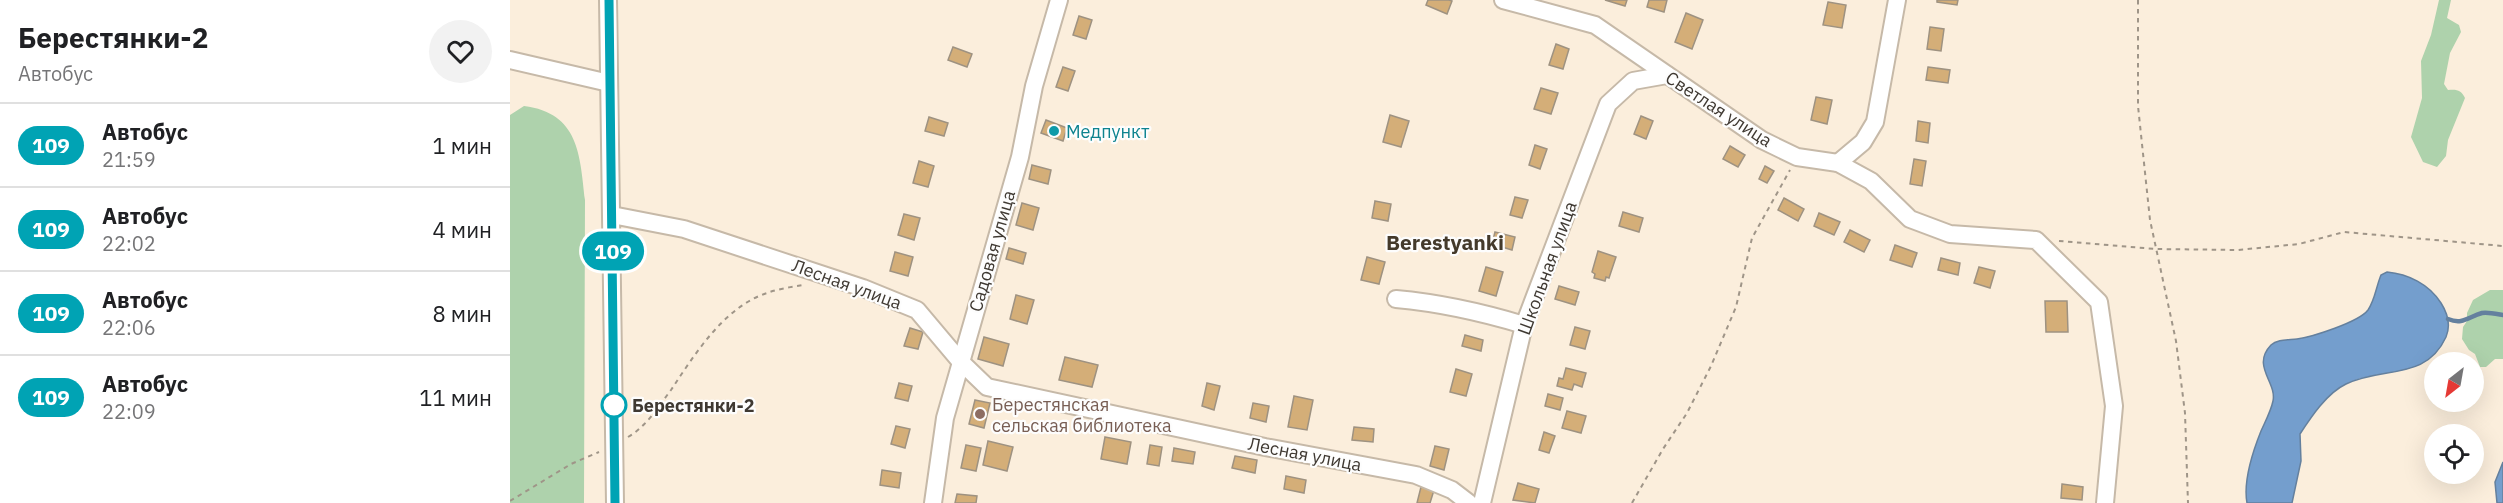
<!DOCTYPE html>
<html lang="ru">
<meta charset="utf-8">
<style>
:root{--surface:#fff;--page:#f2f2f2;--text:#202124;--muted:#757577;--line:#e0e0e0}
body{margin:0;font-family:"IBM Plex Sans",sans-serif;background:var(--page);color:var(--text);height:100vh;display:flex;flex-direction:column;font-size:22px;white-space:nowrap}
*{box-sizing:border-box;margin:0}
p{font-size:20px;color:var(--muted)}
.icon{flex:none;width:33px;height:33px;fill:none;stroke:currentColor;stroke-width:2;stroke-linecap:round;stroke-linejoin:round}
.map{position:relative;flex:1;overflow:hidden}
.side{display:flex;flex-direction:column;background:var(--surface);width:510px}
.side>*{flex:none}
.badge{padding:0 12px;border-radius:20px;font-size:21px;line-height:39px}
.needle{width:39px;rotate:211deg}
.buttons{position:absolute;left:1914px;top:352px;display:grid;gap:12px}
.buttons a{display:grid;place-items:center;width:60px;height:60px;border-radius:50%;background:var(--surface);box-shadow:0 6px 24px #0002;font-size:30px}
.map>.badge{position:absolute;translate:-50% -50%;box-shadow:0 0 0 3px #fff}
.round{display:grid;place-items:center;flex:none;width:63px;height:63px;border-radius:32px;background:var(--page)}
.head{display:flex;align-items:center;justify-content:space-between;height:102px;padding:0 18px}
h1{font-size:28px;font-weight:800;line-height:45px}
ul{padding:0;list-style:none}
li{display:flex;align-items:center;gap:18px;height:84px;padding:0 18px;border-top:2px solid var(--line)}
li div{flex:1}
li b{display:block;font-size:22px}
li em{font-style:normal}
li .badge{min-width:66px;font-weight:700;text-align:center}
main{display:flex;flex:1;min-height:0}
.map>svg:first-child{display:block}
.green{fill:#aed2ac}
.water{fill:#749ecd;stroke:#64809e;stroke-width:1.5}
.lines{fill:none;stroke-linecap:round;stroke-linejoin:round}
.stream{stroke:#64809e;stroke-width:4.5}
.building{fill:#d4ae78;stroke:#9e9281;stroke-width:1.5}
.minor-casing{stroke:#c6b9a8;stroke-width:20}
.path{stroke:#9f9588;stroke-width:2;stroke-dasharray:4.5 4.5;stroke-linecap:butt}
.minor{stroke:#fff;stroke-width:16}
.line-casing{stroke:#fff;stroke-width:14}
.line{stroke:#00a3b4;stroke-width:9}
.culture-dot{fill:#0f9aa8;stroke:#fdfdfd;stroke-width:2}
.stop-dot{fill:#fff;stroke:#00a3b4;stroke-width:3}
.education-dot{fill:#8d6e63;stroke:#fdfdfd;stroke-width:2}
.labels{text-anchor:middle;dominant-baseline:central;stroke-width:4.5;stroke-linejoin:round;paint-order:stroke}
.street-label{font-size:18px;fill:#3f3932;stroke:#fdfdfd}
.culture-label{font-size:18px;fill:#0d838f;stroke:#fdfdfd;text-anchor:start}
.education-label{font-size:18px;fill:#785e54;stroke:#fdfdfd;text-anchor:start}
.stop-label{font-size:18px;font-weight:bold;fill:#3f3932;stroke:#fdfdfd;text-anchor:start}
.quarter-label{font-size:21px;font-weight:bold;fill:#443a2b;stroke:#fdfdfd}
</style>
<main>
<section class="side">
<div class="head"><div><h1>Берестянки-2</h1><p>Автобус</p></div><a class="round"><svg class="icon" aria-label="heart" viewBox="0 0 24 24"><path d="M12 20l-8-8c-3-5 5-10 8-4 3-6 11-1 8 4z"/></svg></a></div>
<ul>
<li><span class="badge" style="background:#00a3b4;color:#fff">109</span><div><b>Автобус</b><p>21:59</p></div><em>1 мин</em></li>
<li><span class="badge" style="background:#00a3b4;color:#fff">109</span><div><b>Автобус</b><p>22:02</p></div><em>4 мин</em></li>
<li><span class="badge" style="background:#00a3b4;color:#fff">109</span><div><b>Автобус</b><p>22:06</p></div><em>8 мин</em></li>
<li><span class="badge" style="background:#00a3b4;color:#fff">109</span><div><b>Автобус</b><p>22:09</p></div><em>11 мин</em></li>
</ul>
</section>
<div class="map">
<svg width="1993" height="503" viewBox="0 0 1993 503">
<rect width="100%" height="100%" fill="#fbeedc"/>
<g class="green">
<path d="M1929,0H1941L1937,18L1949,25L1951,32L1940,53L1934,84L1938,90C1947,89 1951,90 1955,98L1938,140L1936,156L1927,167L1913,162L1901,137L1912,98L1911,61L1921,35Z"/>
<path d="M14,106C69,113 70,155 75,200L74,503H0V115Z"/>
<path d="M1980,290H1993V359H1985L1976,367H1970L1965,354L1959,350L1952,339L1953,327L1957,321V313L1963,300Z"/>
</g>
<g class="water">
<path d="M1877,272C1898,274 1919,284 1931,303C1938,314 1941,325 1936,337C1916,381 1873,366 1836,384C1817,393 1801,417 1790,434L1791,461L1782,503H1737C1733,481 1743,451 1751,431C1755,422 1761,411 1763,401C1767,382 1741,366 1761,345C1767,339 1778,340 1787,339C1802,337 1849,322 1858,310C1865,300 1866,287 1871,275Z"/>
<path d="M1993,462V503H1987L1985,482Z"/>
</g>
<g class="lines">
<path class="stream" d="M1938,319C1953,325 1958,317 1972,313C1978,312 1987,314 1993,315"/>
</g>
<g class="building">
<path d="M918,0H939L942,1L937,14L916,5Z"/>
<path d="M1095,0H1117L1115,6Z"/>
<path d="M1139,0H1157L1154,12L1137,7Z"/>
<path d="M1427,0H1448L1447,5L1427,2Z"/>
<path d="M1318,2L1336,5L1332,28L1313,25Z"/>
<path d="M1176,13L1193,20L1182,49L1165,42Z"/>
<path d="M569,16L582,20L576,39L563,35Z"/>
<path d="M1420,27L1434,29L1431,51L1417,49Z"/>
<path d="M1046,44L1059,49L1053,69L1039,65Z"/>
<path d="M443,47L462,54L457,67L438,60Z"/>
<path d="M553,67L565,71L558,91L546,87Z"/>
<path d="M1418,67L1440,70L1438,83L1416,80Z"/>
<path d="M1031,88L1048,93L1041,114L1024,109Z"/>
<path d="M1306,97L1322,100L1317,124L1301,120Z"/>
<path d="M880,115L899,121L891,147L873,142Z"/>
<path d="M1131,116L1143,121L1136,139L1124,134Z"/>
<path d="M419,117L438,123L434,136L415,131Z"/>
<path d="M536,120L557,128L553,141L531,133Z"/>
<path d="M1408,121L1420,123L1418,143L1406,141Z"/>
<path d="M1025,145L1037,149L1030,169L1019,165Z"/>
<path d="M1220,146L1235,155L1228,167L1213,159Z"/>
<path d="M1404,159L1416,161L1412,186L1400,184Z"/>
<path d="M409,161L424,166L418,187L403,183Z"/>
<path d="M522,165L541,170L538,184L519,179Z"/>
<path d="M1255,166L1264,171L1257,183L1249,179Z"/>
<path d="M1005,197L1018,200L1012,218L1000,215Z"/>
<path d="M1274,198L1294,209L1288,221L1268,210Z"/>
<path d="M865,201L881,204L878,221L862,218Z"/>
<path d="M512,203L529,208L523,230L506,225Z"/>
<path d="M1113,212L1133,218L1129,232L1109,226Z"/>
<path d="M1309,213L1330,222L1324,235L1304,226Z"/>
<path d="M394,214L410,218L404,240L388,235Z"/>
<path d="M1340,230L1360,240L1354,252L1334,242Z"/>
<path d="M985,232L1005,237L1002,250L982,244Z"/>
<path d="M1385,245L1407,253L1402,267L1380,260Z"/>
<path d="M499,248L516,253L513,264L496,259Z"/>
<path d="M1088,251L1106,257L1099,278L1096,277L1095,281L1084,278L1085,274L1082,272Z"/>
<path d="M385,252L403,257L398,276L380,271Z"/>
<path d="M857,257L875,262L869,284L851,280Z"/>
<path d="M1431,258L1450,263L1448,275L1428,270Z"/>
<path d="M976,267L993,272L986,296L969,291Z"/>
<path d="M1469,267L1485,271L1480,288L1464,283Z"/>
<path d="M1049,286L1069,292L1065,305L1045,299Z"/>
<path d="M506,295L524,300L517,324L500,319Z"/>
<path d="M1535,301H1557L1558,332H1536Z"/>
<path d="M1065,327L1080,331L1075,349L1060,345Z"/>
<path d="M400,328L413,332L408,349L394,346Z"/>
<path d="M955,335L973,340L971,351L952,346Z"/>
<path d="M474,337L499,344L493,366L468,359Z"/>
<path d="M555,357L588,365L582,387L549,380Z"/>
<path d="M1056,368L1076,373L1072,387L1064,384L1062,390L1047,386L1049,378L1053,379Z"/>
<path d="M946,369L962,374L956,396L940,392Z"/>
<path d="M389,383L402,386L398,401L385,398Z"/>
<path d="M697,383L710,386L704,410L692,406Z"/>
<path d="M1038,394L1053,398L1050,410L1035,406Z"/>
<path d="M784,396L803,400L797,430L778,427Z"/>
<path d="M465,400L480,403L474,428L459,424Z"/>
<path d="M743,403L759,406L756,422L740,418Z"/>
<path d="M1057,411L1076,416L1071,433L1052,428Z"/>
<path d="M386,426L400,429L395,448L381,444Z"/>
<path d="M844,427L864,429L863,442L842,440Z"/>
<path d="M1034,432L1045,436L1039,453L1029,450Z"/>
<path d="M595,437L621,442L617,464L591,459Z"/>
<path d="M478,441L503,447L497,471L473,465Z"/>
<path d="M456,445L471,448L466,471L451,468Z"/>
<path d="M640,445L652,447L649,466L637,464Z"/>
<path d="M925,446L939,449L934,470L920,466Z"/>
<path d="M664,448L685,452L683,464L662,461Z"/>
<path d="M725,456L747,460L745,473L722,468Z"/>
<path d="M372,470L391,473L389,488L370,485Z"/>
<path d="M776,476L796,480L794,493L774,489Z"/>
<path d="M1008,483L1029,489L1025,503L1003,500Z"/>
<path d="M1552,484L1573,487L1572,500L1551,498Z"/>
<path d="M911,487L924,490L920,503H907Z"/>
<path d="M447,494L467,496L466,503H445Z"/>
</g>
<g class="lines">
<defs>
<g id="minor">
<path d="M98,0L105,503"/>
<path d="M993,0L1085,25L1252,140L1287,157L1328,163L1361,181L1400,219L1440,234L1526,240L1589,302L1604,406L1595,503"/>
<path d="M0,60L99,83"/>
<path d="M1328,163L1353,142L1365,122L1387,0"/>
<path d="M102,215L174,229L353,288L407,310L450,361L477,387L755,447L906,475L942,490L959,503"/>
<path d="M886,299C931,303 971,312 1014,325"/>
<path d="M423,503L435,418L510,157L524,86L549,0"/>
<path d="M972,503L1014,325L1098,104L1123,81L1157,75"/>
</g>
</defs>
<use href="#minor" class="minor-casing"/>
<g class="path">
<path d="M1628,0V106L1640,220L1666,341L1675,413L1678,503"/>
<path d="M1549,241L1646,249L1728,250L1789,244L1834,232L1993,246"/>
<path d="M118,437C137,426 148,407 161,390C185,354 214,307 257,293C268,289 281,287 293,285"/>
<path d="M0,501L61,464L89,452"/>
<path d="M1122,503L1153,449L1177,413L1201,366L1226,307L1242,238L1280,170"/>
</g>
<use href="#minor" class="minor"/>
</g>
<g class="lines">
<defs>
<path id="line" d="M99,0L105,503"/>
</defs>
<use href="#line" class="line-casing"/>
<use href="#line" class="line"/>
</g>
<circle class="culture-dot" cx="544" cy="131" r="6"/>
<circle class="stop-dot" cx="104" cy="405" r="12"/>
<circle class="education-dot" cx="470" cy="414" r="6"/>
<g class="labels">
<g class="street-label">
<text transform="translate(1209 109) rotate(33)">Светлая улица</text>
<text transform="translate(482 251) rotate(-74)">Садовая улица</text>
<text transform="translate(1037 268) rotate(-70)">Школьная улица</text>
<text transform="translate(337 284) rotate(20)">Лесная улица</text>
<text transform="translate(795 454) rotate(11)">Лесная улица</text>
</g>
<g class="culture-label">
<text x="556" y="131">Медпункт</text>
</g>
<g class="education-label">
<text x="482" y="404">Берестянская<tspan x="482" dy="21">сельская библиотека</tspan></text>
</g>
<g class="stop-label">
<text x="122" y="405">Берестянки-2</text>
</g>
<g class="quarter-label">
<text x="935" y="242">Berestyanki</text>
</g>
</g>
</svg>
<div class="buttons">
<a><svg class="needle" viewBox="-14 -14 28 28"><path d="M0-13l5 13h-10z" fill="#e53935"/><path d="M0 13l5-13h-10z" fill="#757577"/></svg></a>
<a><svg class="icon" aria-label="locate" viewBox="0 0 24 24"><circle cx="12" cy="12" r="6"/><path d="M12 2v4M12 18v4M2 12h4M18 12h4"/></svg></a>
</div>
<b class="badge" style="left:103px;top:251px;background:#00a3b4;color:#fff">109</b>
</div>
</main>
